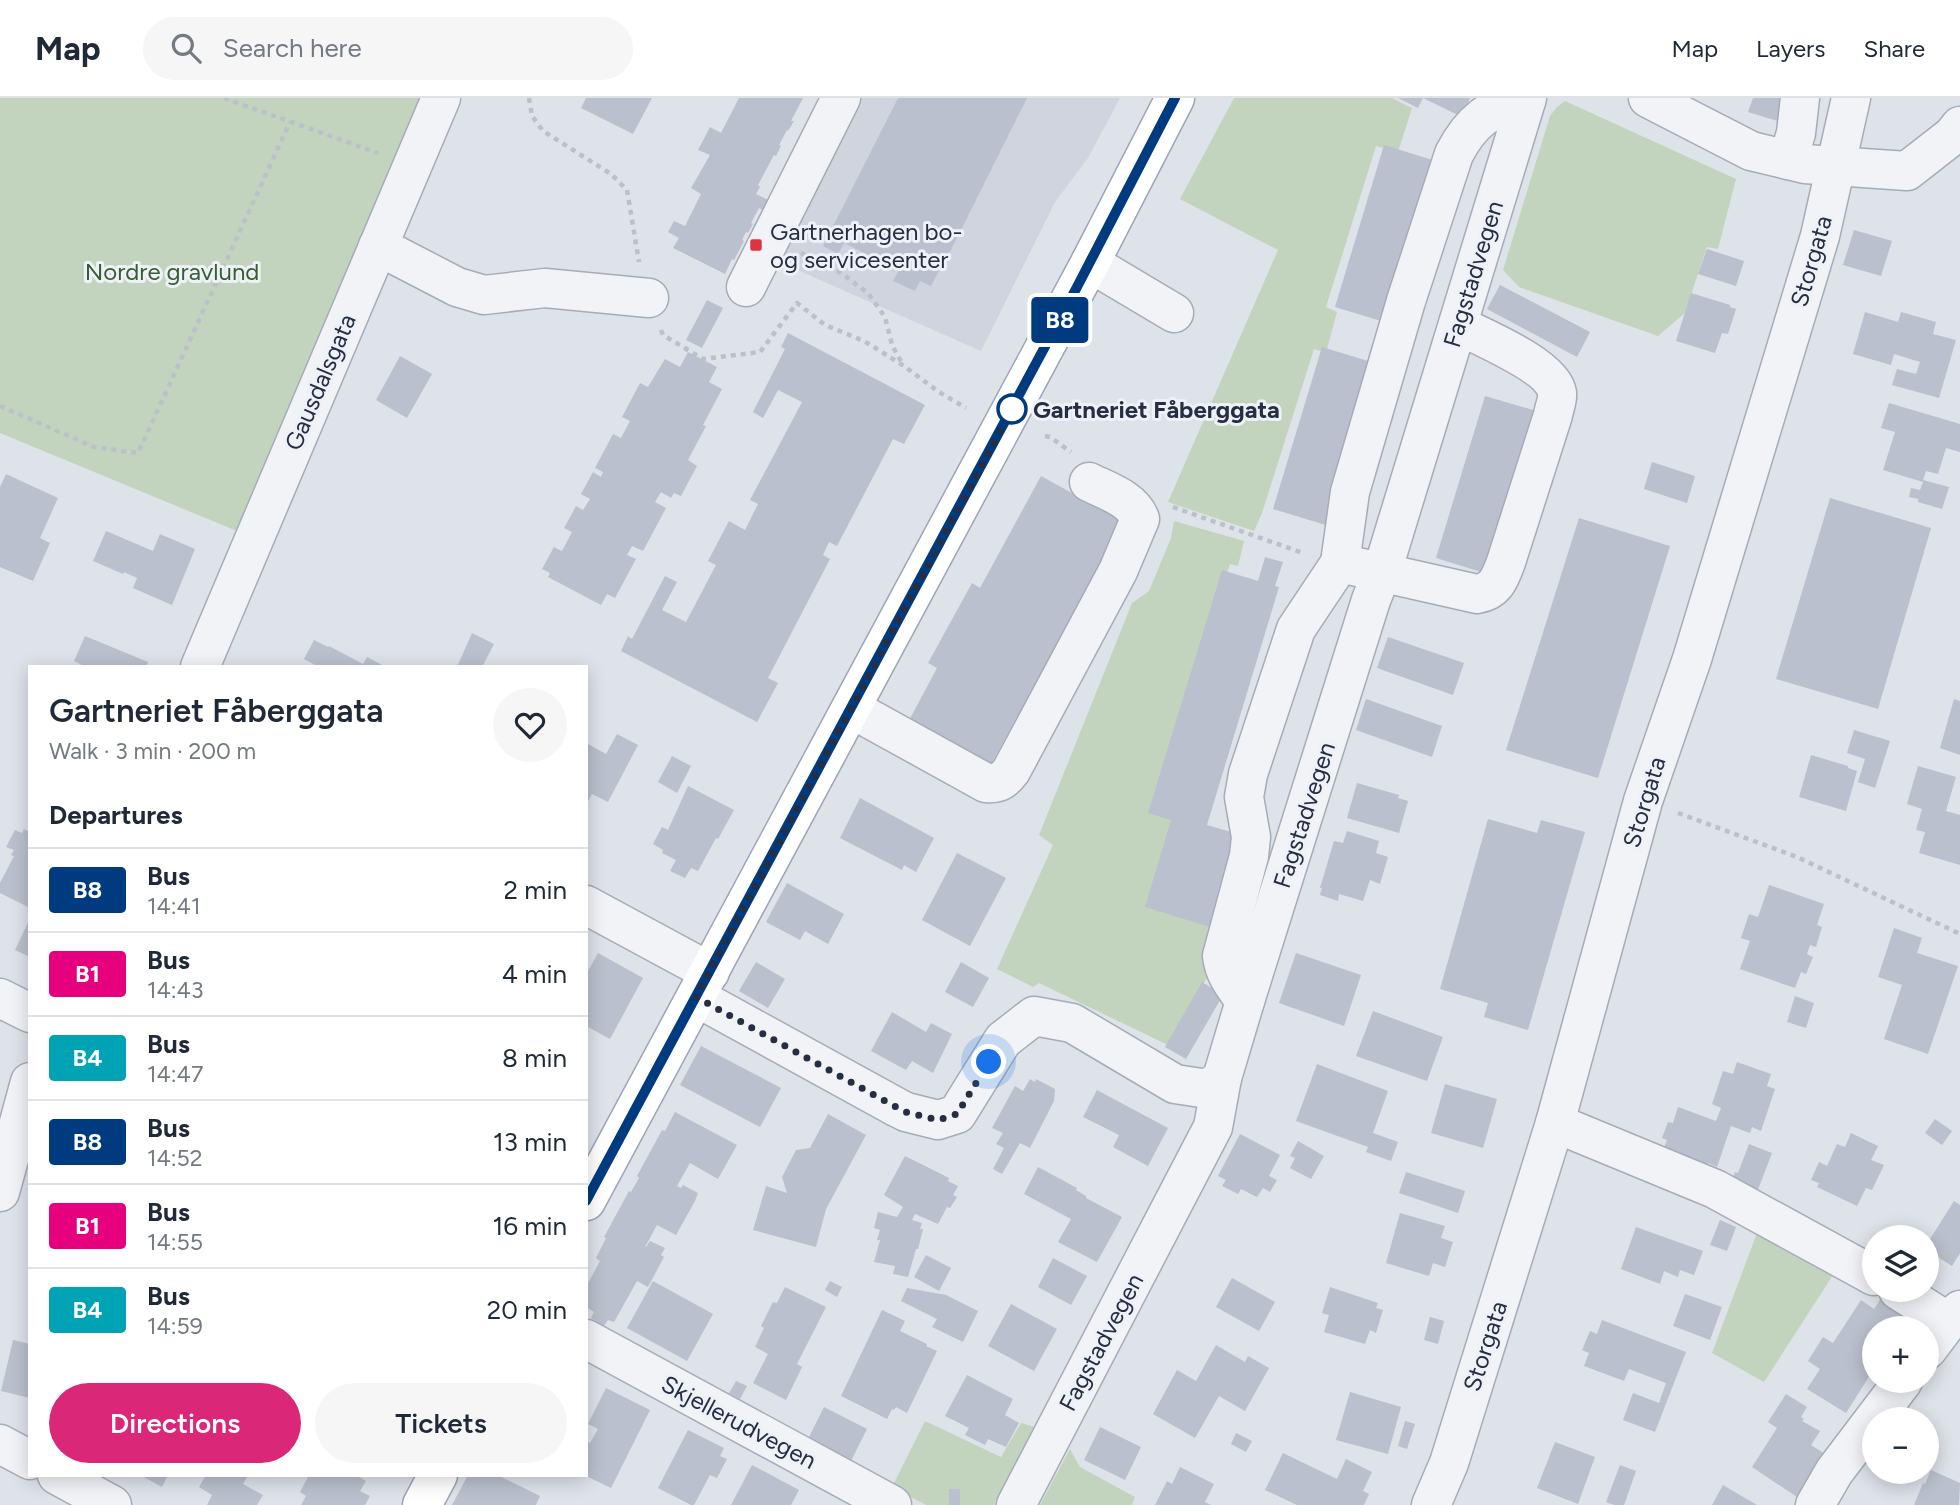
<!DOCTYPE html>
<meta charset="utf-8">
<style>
:root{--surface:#fff;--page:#f6f6f7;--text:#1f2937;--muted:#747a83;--line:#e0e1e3;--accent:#db2777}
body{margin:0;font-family:Figtree,sans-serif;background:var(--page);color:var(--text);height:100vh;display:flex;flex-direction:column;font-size:26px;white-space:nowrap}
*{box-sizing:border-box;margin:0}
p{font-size:23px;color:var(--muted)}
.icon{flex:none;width:38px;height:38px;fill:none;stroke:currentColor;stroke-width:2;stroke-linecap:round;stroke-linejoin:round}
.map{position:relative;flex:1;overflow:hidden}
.panel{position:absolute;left:28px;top:567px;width:560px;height:812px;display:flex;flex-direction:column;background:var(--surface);border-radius:0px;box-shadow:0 4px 18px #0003}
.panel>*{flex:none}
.badge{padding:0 14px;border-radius:5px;font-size:24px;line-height:46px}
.tools{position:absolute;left:1862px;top:1127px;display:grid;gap:14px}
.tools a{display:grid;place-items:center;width:77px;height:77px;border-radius:50%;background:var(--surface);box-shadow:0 4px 18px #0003;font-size:35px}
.you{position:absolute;width:35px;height:35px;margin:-18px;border:5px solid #fff;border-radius:50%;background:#1a73e8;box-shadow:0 0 0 10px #1a73e833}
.map>.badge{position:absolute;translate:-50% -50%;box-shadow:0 0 0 4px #fff}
h2{padding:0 21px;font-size:26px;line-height:63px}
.round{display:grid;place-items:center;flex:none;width:74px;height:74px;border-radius:37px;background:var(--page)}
.head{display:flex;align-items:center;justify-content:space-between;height:119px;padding:0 21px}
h1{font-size:33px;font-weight:600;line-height:52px}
.button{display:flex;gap:14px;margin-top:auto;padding:14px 21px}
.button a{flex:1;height:80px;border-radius:42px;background:var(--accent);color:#fff;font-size:28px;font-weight:600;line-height:80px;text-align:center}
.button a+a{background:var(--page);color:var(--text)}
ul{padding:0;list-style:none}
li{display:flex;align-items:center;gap:21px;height:84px;padding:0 21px;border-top:2px solid var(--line)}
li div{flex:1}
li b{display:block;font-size:26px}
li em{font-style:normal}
li .badge{min-width:77px;font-weight:700;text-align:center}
header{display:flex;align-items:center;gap:42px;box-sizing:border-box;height:98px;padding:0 35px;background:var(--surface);border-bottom:2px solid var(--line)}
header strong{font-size:33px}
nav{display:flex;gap:38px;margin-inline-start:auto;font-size:24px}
.search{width:490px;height:63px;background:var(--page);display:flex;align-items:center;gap:18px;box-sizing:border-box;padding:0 24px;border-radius:38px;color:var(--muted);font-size:26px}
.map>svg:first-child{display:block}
.built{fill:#d0d4df}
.green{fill:#c2d4be}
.building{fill:#bac0cd}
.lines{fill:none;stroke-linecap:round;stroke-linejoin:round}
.minor-casing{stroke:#a6acb7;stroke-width:41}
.major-casing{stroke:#9ca5b6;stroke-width:41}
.path{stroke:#bcc0c8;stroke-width:4.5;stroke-dasharray:5 5;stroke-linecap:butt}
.minor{stroke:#f1f3f7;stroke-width:38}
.major{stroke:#fff;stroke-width:38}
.line-casing{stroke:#fff;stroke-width:16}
.line{stroke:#003b80;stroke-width:10}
.walk{stroke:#252e42;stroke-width:7;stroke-dasharray:0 12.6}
.poi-dot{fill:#dd3442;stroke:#eef1f7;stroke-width:2.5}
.stop-dot{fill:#fff;stroke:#003b80;stroke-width:3.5}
.labels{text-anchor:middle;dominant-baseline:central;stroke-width:6;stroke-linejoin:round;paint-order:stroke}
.poi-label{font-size:24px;fill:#252e42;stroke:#eef1f7;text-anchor:start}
.street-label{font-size:24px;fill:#252e42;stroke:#eef1f7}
.park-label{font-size:24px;fill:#375f31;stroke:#eef1f7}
.stop-label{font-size:24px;font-weight:bold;fill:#252e42;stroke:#eef1f7;text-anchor:start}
</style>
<header>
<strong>Map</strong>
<div class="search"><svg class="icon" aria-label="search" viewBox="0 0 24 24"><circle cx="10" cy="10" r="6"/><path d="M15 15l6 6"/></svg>Search here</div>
<nav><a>Map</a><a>Layers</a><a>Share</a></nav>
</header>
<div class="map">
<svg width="1960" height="1407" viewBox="0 0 1960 1407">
<rect width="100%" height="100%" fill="#dee2e9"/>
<path class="built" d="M848,0H1120L1088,60L1055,104L981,253L768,159Z"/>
<g class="green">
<path d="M0,0H430L249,438L0,335Z"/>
<path d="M1234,0H1392L1412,10L1398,54L1376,48L1326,209L1337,214L1326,255L1314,251L1262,415L1254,433L1168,404L1278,152L1180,101Z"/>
<path d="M1565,3L1736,81L1718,151L1707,149L1685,215L1658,238L1519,189L1503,172L1550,18L1557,9Z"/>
<path d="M1174,423L1244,443L1238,468L1230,466L1152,710L1177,719L1215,825L1214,885L1206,881L1168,947L1039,885L1033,889L997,871L1053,747L1039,737L1132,505L1149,493L1171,440Z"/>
<path d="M1760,1127L1833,1177L1764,1284L1712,1255Z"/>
<path d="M925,1323L1001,1359L1021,1325L1035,1329L994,1407H926L892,1389Z"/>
<path d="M1070,1351L1080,1369L1135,1399L1132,1407H1040Z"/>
</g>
<g class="building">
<path d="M586,0H652L633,36L581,10Z"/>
<path d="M739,0H803L791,23H794L788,33L787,32L779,47L781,48L776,58L774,57L758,87L760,89L756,96L770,103L765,113L759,110L751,125L753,126L748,135L746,134L742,142L744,143L734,162L732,161L725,176L673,150L679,140L668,134L674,123L685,128L701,96L691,90L710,57L698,52L710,29L721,35Z"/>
<path d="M898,0H1027L950,154H949L931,188L920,183L915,193L893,183L899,172L844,145L838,156L823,148Z"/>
<path d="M1398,0H1470L1462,19L1423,0L1418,10Z"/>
<path d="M1753,0H1789L1781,24L1748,14Z"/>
<path d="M1384,47L1439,64L1391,226L1335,209Z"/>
<path d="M1854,132L1892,143L1881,178L1843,167Z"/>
<path d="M1707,151L1744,163L1736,188L1698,176Z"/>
<path d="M1500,187L1590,234L1577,259L1487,211Z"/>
<path d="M1691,195L1730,207V209L1736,211L1728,236L1722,235L1715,255L1676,243Z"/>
<path d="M707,202L723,210L702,250L686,242Z"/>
<path d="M1865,214L1898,224L1901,214L1936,224L1933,236L1956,242L1939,300L1892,287L1897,271L1916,276L1920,264L1894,256L1891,267L1853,256Z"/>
<path d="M788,235L925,307L904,346L893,341L837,448L829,444L823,457L830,461L768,580L778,585L757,624L621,553L628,538L632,541L665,478L677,484L662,512L686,524L716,467L708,463L729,423L745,432L758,406L750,402L802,304L778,292L763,320L753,314L785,251L781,249Z"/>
<path d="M1322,249L1378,266L1329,428L1273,411Z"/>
<path d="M688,254L717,269L709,284L722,291L703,327L706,328L688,362L697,368L681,398L674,395L671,400L661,394L655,404L666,410L643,453L632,448L627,457L636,461L615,500L607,496L601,507L548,479L550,475L542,471L554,449L562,453L572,434L564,430L576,408L583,412L590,401L581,396L593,374L601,379L603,374L595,370L613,336L621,340L630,323L622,319L640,285L648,289L665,261L680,269Z"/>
<path d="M400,258L432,276L407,320L376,302Z"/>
<path d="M1485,298L1540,314L1491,477L1436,460Z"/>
<path d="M1889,305L1960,326V354L1946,350L1938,376L1926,373L1923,382L1949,389L1942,411L1918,404V401L1909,399L1911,390L1920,392L1923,384L1883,372L1895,334L1881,330Z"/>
<path d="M1652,364L1695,378L1687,405L1644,391Z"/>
<path d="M6,376L58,400L40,440L50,445L33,483L0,469V389Z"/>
<path d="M1041,378L1123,423L1063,534L1071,539L1028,619L1019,615L988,672L906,628L937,570L928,565L972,485L980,490Z"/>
<path d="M1830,400L1931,430L1878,611L1776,581Z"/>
<path d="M1579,420L1670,448L1598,680L1506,652Z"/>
<path d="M106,433L153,453L160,436L195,451L172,507L133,490L137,480L124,474L123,476L93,463Z"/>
<path d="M1265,459L1283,464L1275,488L1279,489L1207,727L1238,736L1210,829L1145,809L1171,722L1148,715L1222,472L1258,483Z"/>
<path d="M472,535L494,546L482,569H457Z"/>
<path d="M85,538L148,564L146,569H81L82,567L74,563Z"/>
<path d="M1388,539L1464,565L1453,597L1377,570Z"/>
<path d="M314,542L328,549L329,548L363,566L367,559L386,569H319L304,561Z"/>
<path d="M1366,601L1442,628L1432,659L1356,632Z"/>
<path d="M1954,601L1960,603V657L1940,650Z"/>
<path d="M1854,632L1890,643L1875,690L1858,684L1865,661L1847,655Z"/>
<path d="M617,636L638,647L608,704L592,696L586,707V649L588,646L606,656Z"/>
<path d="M1811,657L1848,668V670L1857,673L1846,713L1799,699Z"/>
<path d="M672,658L691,668L677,695L658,684Z"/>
<path d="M1918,668L1956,679L1946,713L1960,717V767L1919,755L1925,734L1916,732L1922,711L1907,706Z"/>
<path d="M1357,685L1399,697L1398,700L1408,703L1399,735L1347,720Z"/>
<path d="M688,688L734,712L718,741L716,740L698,773L691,770L685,780L670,773L676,762L662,755L663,752L653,746L662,729L668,732Z"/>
<path d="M860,700L934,740L916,774L904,767L902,772L840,740Z"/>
<path d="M1488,721L1537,735L1541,722L1585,734L1528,932L1484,919L1488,905L1440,891Z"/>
<path d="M24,731L30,734V810L0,795V785L14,758L11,757L14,752L6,749L15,732L22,735Z"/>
<path d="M1347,733L1379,743L1376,755L1388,759L1380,786L1370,782L1363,803L1339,796L1338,803L1320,797L1322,790H1320L1334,743L1343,745Z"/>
<path d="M957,755L1006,780L970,848L922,822Z"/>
<path d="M787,785L844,816L828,846L805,833L800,842L766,824Z"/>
<path d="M1769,787L1824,806L1817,827L1822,829L1816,849L1810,847L1807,856L1813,859L1806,876L1801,874L1795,890L1740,871L1750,843L1741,840L1749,816L1758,819Z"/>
<path d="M30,820V859L15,852Z"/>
<path d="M1894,830L1922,840L1917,855L1958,868L1928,956L1884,941L1902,887L1878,879Z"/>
<path d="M598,855L643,880L610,941L586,928V877Z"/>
<path d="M1296,855L1361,877L1344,928L1279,905Z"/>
<path d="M756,864L785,881L768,910L739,893Z"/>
<path d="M961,864L989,880L973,909L945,894Z"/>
<path d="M1202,884L1223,897L1186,961L1165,949Z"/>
<path d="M1795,898L1814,905L1806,930L1787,924Z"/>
<path d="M1373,913L1443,939L1427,983L1356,958Z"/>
<path d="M892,914L926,934L931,925L952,936L933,975L912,963L906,972L871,953Z"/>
<path d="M701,948L781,990L760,1029L680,987Z"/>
<path d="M1737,964L1771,976L1767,988L1775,991L1761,1033L1752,1029L1750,1035L1731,1028L1717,1069L1708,1065L1704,1074L1661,1059L1667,1042L1662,1040L1668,1024L1673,1025L1678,1009L1716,1023L1721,1010L1712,1006L1723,973L1733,976Z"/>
<path d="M1317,966L1388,993L1373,1035L1398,1044L1391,1063L1366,1054L1368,1049L1296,1023Z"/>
<path d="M1030,981L1035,984L1036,981L1055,991L1054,1003L1030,1050L1020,1045L1002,1076L993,1071L1004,1050L996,1046L1003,1035L992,1030L1015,988L1023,993Z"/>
<path d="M1445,986L1497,1001L1483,1050L1431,1035Z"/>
<path d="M1097,992L1168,1030L1148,1068L1113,1049L1119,1037L1083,1019Z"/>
<path d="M675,1014L737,1047L718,1081L690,1065L677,1088L681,1090L683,1087L698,1095L695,1103L676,1137L657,1127L645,1149H646L650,1143L665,1150L661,1157L664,1159L648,1189L637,1183L614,1224L608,1222L604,1228L591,1220L594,1214L586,1209V1189L600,1163L596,1160L606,1140L604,1139L629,1093L631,1094L639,1080L637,1078L662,1032L665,1033Z"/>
<path d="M828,1016L866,1037L826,1111L816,1149L753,1132L766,1088L787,1095L782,1079L796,1052L810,1050Z"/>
<path d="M1935,1021L1952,1033L1942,1047L1925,1035Z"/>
<path d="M1851,1035L1878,1048L1871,1062L1884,1067L1872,1092L1866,1090L1857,1108L1817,1089L1819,1085L1811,1082L1819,1064L1827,1068L1837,1046L1845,1049Z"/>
<path d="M1240,1036L1280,1057L1269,1078L1277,1082L1270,1094L1263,1090L1257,1099L1241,1091L1238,1096L1222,1088L1226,1082L1218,1078Z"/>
<path d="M1298,1043L1324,1058L1311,1081L1290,1070L1295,1060L1290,1058Z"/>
<path d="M1749,1046L1772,1055L1754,1102L1728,1092L1735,1074L1738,1075Z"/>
<path d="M905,1058L949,1080L948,1083L958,1088L953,1097L957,1099L950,1110L947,1109L938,1126L915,1116L912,1122L922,1125L920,1131H923L918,1151H916L908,1179L893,1176L895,1168L874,1164L880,1142H877L880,1132L874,1130L878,1114L897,1119L903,1109L884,1097Z"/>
<path d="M1038,1069L1077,1090L1076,1092L1086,1098V1100L1122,1119L1097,1164L1058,1144L1071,1121L1024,1096Z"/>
<path d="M1406,1074L1465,1093L1458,1115L1399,1095Z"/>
<path d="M1954,1103L1960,1107V1155L1952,1168L1927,1152V1146Z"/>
<path d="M1400,1115L1445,1128L1441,1140L1453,1144L1445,1169L1433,1165L1429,1178L1386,1165Z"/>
<path d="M1720,1122L1736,1129L1727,1153L1710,1147Z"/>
<path d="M1636,1129L1703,1153L1694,1177L1680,1172L1678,1179L1664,1173L1660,1186L1621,1171Z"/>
<path d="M926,1157L951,1170L939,1193L914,1179Z"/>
<path d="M1053,1160L1087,1178L1071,1207L1038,1189Z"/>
<path d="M1232,1180L1275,1204L1259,1233L1216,1209Z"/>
<path d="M653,1183L713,1216L687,1263L627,1230Z"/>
<path d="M830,1183L842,1189L837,1199L825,1192Z"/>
<path d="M785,1189L826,1209L797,1266L802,1269L786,1302L753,1285L768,1256L755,1249L764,1230L761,1228L773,1204L777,1205Z"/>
<path d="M1330,1189L1378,1205L1376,1210L1383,1212L1376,1235L1370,1232L1365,1246L1324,1234L1329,1217L1322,1215Z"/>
<path d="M907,1190L946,1197L978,1213L963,1244L932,1229L937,1221L901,1203Z"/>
<path d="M1685,1196L1722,1209L1710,1242L1673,1228Z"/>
<path d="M1882,1199L1909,1216L1900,1230H1874V1275L1872,1274L1846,1315L1807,1291L1820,1271L1808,1263L1823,1239L1833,1245L1861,1202L1874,1211Z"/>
<path d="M1011,1206L1057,1231L1034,1273L988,1248Z"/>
<path d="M882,1212L905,1223L900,1233L927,1246L926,1248L937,1253L907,1315L896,1309L894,1312L892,1311L887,1321L841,1298Z"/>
<path d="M1430,1219L1444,1223L1438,1246L1424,1242Z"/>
<path d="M1602,1222L1686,1254L1655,1334L1623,1322L1633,1295L1659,1305L1666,1285L1629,1271L1624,1283L1584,1268L1589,1255L1582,1252L1590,1233L1597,1236Z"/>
<path d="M13,1242L30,1246V1300L1,1293Z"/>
<path d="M1216,1247L1245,1264L1248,1258L1269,1270L1245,1313L1219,1298L1195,1340L1153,1316L1177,1272L1196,1283Z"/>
<path d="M967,1277L1013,1301L1005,1317L1019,1325L1006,1349L988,1341L985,1347L965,1337L969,1330L945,1318Z"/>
<path d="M736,1283L747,1288L740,1301L729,1295Z"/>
<path d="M606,1290L650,1312L611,1390L586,1378V1347L588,1344L590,1345L598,1331L588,1326Z"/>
<path d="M1350,1294L1401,1309L1388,1356L1336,1342Z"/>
<path d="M1786,1296L1807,1309L1801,1319L1804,1321L1802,1323L1820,1333L1811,1347L1825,1356L1797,1399L1752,1369L1777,1330L1768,1324Z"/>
<path d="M824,1309L867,1331L851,1363L808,1341Z"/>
<path d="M1405,1323L1415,1326L1407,1351L1398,1348Z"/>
<path d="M1100,1329L1141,1349L1125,1382L1084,1362Z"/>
<path d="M688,1332L724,1350L720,1358L727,1361L717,1380L710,1377L694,1407H691L658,1390Z"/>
<path d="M1236,1335L1252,1343L1246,1354L1231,1346Z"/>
<path d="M1555,1344L1595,1359L1578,1406L1537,1390Z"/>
<path d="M1283,1355L1337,1381L1346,1361L1372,1374L1363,1393L1369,1396L1364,1407H1297L1265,1392Z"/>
<path d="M752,1367L799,1392L791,1407H731Z"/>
<path d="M1620,1367L1636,1373L1624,1407H1614L1606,1404Z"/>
<path d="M1180,1369L1214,1386L1205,1404L1211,1407H1155L1167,1383L1172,1386Z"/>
<path d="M1931,1372L1960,1385L1959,1407H1914L1923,1385L1925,1386Z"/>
<path d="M140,1377H168L162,1389Z"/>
<path d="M206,1377H248L243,1386L263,1397L257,1407H207L212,1397L199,1389Z"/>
<path d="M309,1377H356L366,1383L360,1393L370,1398L365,1407H301L306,1398L300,1394Z"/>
<path d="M468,1377H497L540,1398L536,1407H452Z"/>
<path d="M1723,1387L1757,1407H1712Z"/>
<rect x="949" y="1391" width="11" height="16"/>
</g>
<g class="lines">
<defs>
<g id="minor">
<path d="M1648,0L1751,53L1805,66L1907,73L1952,38L1960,28"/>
<path d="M1788,62L1796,35L1800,0"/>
<path d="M378,148L457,189L484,197L545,190L649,200"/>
<path d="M1090,165L1174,215"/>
<path d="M746,189L841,0"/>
<path d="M1340,465L1350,394L1406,203L1454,56C1470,25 1490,7 1526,3"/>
<path d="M200,569L441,0"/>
<path d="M852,611L986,685C999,686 1003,683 1011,673L1118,473L1140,421C1133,401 1107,393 1089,384"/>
<path d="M586,807L710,874"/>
<path d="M696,899L898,1010L906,1014L938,1022L957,1016L1003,942L1034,918L1072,925L1175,986L1208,991L1222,980"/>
<path d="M0,900L30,915"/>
<path d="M1245,903C1234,888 1224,876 1222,858L1249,758L1251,739L1244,699L1248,676L1296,531L1340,465L1477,496C1496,493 1500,480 1506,464L1553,317C1554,310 1558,302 1557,295C1553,268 1481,239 1458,227"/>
<path d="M1555,1025L1715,1091L1874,1178"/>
<path d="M0,1094L30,984"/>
<path d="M1898,1192L1948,1224"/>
<path d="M586,1241L892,1407"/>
<path d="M1927,1252L1948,1224L1960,1212"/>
<path d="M0,1346L30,1362"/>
<path d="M57,1377L112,1407"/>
<path d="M1016,1407L1213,1029L1222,980L1245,903L1371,502L1382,474L1527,0"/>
<path d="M1431,1407L1449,1365L1555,1025L1643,703L1692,561L1820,138L1851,0"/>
<path d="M1815,1407L1834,1374L1903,1283"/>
</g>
<g id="major">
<path d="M586,1103L1090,165L1175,0"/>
<path d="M422,1407L438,1377"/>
</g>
</defs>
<use href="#minor" class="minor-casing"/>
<use href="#major" class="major-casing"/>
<g class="path">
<path d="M224,0L378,55"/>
<path d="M529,0L532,18L543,33L611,76L627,92L639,164"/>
<path d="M801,155L841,175L868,195L885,219L892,247L903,267"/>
<path d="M661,232L663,237L703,261L760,254L797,205L825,227L864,243L904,268L939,294L966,310"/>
<path d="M0,308L94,349L138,355L290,24"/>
<path d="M1045,338L1050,339L1071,354"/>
<path d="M1173,409L1303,455"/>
<path d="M1678,715L1797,759L1960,836"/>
</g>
<use href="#minor" class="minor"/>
<use href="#major" class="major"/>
</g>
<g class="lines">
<defs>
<path id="line" d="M586,1103L1077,189L1175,0"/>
</defs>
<use href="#line" class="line-casing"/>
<use href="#line" class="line"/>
<path class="walk" d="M989,964L957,1016L938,1022L906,1014L898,1010L696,899L1015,306L1012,311"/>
</g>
<rect class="poi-dot" x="749" y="140" width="14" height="14" rx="3.5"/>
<circle class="stop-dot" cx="1012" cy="311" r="14"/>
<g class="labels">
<g class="poi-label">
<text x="770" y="133">Gartnerhagen bo-<tspan x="770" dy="28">og servicesenter</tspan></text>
</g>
<g class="street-label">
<text transform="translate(1811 163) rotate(-74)">Storgata</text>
<text transform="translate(1473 176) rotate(-73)">Fagstadvegen</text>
<text transform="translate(320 284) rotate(-67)">Gausdalsgata</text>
<text transform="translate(1644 704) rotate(-73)">Storgata</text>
<text transform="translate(1304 717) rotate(-72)">Fagstadvegen</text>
<text transform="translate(1101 1244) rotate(-62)">Fagstadvegen</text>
<text transform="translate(1485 1248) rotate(-72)">Storgata</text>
<text transform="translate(739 1324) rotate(28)">Skjellerudvegen</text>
</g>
<g class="park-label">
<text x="172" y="173">Nordre gravlund</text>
</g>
<g class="stop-label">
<text x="1033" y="311">Gartneriet Fåberggata</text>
</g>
</g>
</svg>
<div class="tools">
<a><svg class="icon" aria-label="layers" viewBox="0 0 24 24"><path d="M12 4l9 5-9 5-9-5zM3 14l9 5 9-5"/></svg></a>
<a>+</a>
<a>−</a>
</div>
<div class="you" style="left:989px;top:964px"></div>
<b class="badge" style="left:1060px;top:222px;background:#003b80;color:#fff">B8</b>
<section class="panel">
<div class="head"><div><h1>Gartneriet Fåberggata</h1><p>Walk · 3 min · 200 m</p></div><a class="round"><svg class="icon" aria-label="heart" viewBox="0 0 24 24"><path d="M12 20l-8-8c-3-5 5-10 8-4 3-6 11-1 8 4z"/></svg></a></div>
<h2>Departures</h2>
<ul>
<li><span class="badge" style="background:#003b80;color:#fff">B8</span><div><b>Bus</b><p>14:41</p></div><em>2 min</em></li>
<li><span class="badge" style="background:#e6007e;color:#fff">B1</span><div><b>Bus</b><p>14:43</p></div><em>4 min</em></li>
<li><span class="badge" style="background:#00a3b4;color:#fff">B4</span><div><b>Bus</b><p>14:47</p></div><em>8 min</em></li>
<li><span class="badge" style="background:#003b80;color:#fff">B8</span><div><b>Bus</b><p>14:52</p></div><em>13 min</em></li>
<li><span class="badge" style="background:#e6007e;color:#fff">B1</span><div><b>Bus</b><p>14:55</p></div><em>16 min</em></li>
<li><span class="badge" style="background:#00a3b4;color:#fff">B4</span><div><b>Bus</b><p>14:59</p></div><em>20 min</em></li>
</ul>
<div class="button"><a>Directions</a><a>Tickets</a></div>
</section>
</div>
